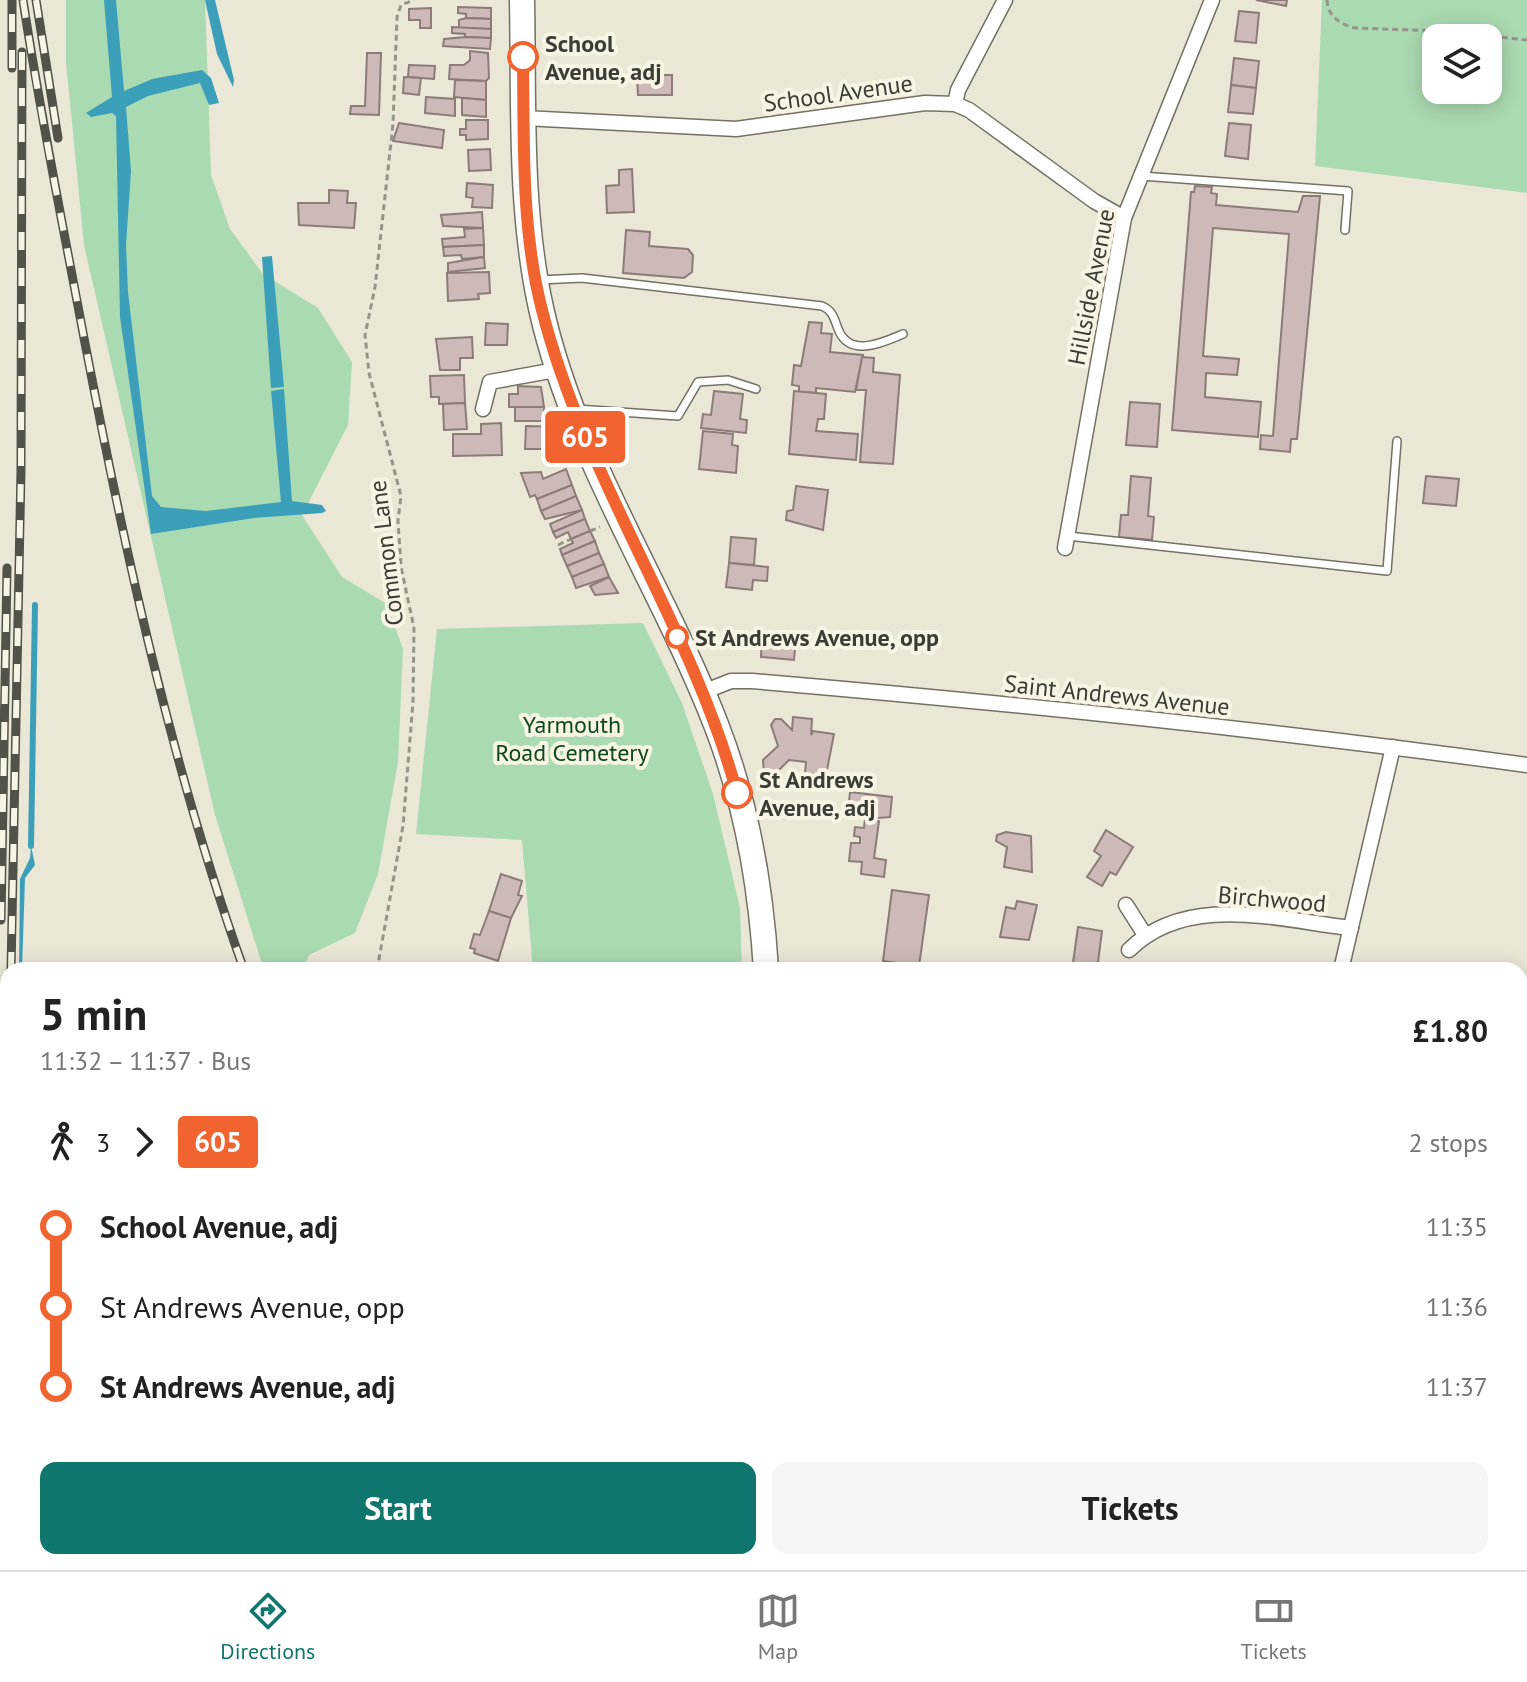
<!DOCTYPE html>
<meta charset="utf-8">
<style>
:root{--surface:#fff;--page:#f6f6f6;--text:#222;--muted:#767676;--line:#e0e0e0;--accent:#0f766e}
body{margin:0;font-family:"PT Sans",sans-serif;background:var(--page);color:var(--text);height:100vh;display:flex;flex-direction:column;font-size:30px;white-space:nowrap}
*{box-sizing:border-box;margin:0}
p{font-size:26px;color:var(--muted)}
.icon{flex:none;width:44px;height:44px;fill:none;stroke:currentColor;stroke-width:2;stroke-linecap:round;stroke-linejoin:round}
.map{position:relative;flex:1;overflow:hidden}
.details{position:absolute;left:0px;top:962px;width:1528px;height:608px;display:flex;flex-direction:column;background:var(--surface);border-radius:24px 24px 0 0;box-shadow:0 4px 20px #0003}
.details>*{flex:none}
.badge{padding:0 16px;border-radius:6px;font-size:28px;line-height:52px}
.fabs{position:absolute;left:1422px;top:24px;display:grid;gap:16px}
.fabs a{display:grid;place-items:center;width:80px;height:80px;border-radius:16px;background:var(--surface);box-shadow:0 4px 20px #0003;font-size:40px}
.map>.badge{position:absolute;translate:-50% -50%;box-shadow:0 0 0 4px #fff}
.legs{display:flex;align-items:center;gap:12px;height:88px;padding:0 40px;font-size:26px}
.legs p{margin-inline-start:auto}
.overview{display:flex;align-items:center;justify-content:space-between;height:136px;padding:0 40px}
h1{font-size:44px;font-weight:600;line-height:60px}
.button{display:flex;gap:16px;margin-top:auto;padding:16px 40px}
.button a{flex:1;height:92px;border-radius:16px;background:var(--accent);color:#fff;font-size:32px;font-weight:600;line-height:92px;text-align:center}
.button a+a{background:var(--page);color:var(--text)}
ul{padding:0 40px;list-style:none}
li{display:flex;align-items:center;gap:28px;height:80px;font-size:30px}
li i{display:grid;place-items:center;width:12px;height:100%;margin:0 10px;background:currentColor}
li i::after{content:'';width:20px;height:20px;margin:-10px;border:6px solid;border-radius:50%;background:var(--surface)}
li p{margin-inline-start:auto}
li:first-child i{background:linear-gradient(#0000 50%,currentColor 0)}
li:last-child i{background:linear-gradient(currentColor 50%,#0000 0)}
.menu{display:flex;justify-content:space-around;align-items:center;height:112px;border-top:2px solid var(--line);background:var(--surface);font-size:22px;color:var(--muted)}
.menu a{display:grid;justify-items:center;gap:4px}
.menu .selected{color:var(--accent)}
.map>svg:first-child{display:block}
.green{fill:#aadab1;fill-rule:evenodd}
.water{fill:#3c9fb9}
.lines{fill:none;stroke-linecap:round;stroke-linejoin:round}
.stream{stroke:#3c9fb9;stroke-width:6}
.building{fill:#ccbab8;stroke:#8c7b79;stroke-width:2}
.lane-casing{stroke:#737163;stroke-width:10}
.street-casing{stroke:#737163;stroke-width:17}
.primary-casing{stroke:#737163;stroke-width:27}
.path{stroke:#969489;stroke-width:3;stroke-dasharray:6 4;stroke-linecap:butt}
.lane{stroke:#fff;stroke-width:7}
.street{stroke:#fff;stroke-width:14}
.primary{stroke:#fff;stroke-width:24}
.rail-casing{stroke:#535249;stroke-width:9}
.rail{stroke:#f7f4e4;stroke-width:6;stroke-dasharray:18;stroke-linecap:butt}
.line-1-casing{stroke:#fff;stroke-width:18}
.line-1{stroke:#f2642f;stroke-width:12}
.stop-1-dot{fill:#fff;stroke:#f2642f;stroke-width:4}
.labels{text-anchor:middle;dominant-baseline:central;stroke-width:8;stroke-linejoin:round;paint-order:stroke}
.stop-label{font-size:24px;font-weight:bold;fill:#3c3b34;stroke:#f7f4e4;text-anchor:start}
.street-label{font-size:24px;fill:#3c3b34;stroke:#f7f4e4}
.park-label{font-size:24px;fill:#0d481f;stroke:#f7f4e4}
</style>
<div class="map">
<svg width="1527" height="1570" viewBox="0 0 1527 1570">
<rect width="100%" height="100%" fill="#eae7d7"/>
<g class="green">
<path d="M66,0H205L211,175L230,229L263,274L318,308L352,362L348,425L302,515L342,577L387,604L403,649L398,762L378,874L355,933L309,955L303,970H264L215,815L84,245L66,62Z"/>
<path d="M1322,0H1527V193L1315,166ZM1488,38V90H1436V38Z"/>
<path d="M643,623L682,703L713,794L740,908L742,970H533L522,840L416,834L437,629Z"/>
<path d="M35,1562H149L156,1570H34Z"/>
<path d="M383,1562L390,1570H211L205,1563Z"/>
</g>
<g class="water">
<path d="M104,0H116L124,91L152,79L202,70L211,78L219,103L209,105L200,83L148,96L126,107L131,171L126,245L128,292L152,496L161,507L206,511L281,502L271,391L284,389L292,501L322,505L326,511L322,513L254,518L151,534L120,317L116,116L112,113L91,117L86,113L112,97Z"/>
<path d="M205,0H215L234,80L233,87L217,54Z"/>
<path d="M272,256L284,387L271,388L262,257Z"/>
<path d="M31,846L35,865L25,878L22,970H19L20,879L30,858Z"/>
</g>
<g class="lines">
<path class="stream" d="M31,846L35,605"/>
</g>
<g class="building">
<path d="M1256,0H1287L1286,6Z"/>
<path d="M458,7L491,8V19L466,18V14L458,13Z"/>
<path d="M431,8V28H420V20H409V9Z"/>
<path d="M1239,11L1259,13L1256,43L1235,41Z"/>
<path d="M466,18L491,19V29L459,28V20Z"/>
<path d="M452,27L491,29V38L465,37V34L452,33Z"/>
<path d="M465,37L491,38L490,49L443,46L444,39Z"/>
<path d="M470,51L488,53L489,78L486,81L449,79L450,65H464L470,60Z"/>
<path d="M367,53H381L379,115L350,114L351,106H365Z"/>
<path d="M1234,58L1259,61L1256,88L1231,85Z"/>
<path d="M409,65L435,66L434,79L408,77Z"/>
<path d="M657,70L663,75H672V95H638L637,77H648L651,71Z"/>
<path d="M404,77L421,78L419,95L403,93Z"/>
<path d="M455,80L486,81V100L454,97Z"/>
<path d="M1231,85L1256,88L1253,114L1228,112Z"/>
<path d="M426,97L455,99V116L425,113Z"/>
<path d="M462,98L486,100V117L462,115Z"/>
<path d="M466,120H488V139L466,140V135H460V129H466Z"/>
<path d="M399,123L444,130L442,148L393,141Z"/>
<path d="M1229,123L1251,125L1248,159L1225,156Z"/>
<path d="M490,149L491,170L469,171L468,150Z"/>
<path d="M632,169L634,212L607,213L606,186L619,185V170Z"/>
<path d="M467,183L493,185L492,208L472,207L473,198L466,197Z"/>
<path d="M1195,186L1212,187L1211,193L1217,194L1216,205L1298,212L1303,196H1320L1297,439H1291L1290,452L1260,449L1261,435L1273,436L1289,234L1213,228L1203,356L1239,359L1237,375L1206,373L1205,397L1261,402L1258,437L1172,430L1191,192H1194Z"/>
<path d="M329,190L348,191L347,203H356L354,228L299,225L298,203H329Z"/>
<path d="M482,212L483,228L443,226L441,215Z"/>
<path d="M483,228L484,245L443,247L442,239L465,237L464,229Z"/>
<path d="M626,230L650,232L649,246L688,249L693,255L692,272L684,278L623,273Z"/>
<path d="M484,245V257L462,259L461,255L444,256L443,247Z"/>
<path d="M484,257L485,268L448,272V263Z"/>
<path d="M489,272L490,293L478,294L479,299L448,301L447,273Z"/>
<path d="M809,322L822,323L821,333L832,334L830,352L863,355L855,392L816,388V393L799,392V386L792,385L794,365L801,366Z"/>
<path d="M486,323L508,324L507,345H485Z"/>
<path d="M472,337L473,358H460V370H440L436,339Z"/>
<path d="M862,357L874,358L873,372L900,375L893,464L860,462L866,390H856Z"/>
<path d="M464,375L465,403L439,404V397H431L430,376Z"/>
<path d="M518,386L541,387L544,407H509V394H518Z"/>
<path d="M714,391L743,394L740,419L747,420L746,433L701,428L703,414L711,415Z"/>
<path d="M794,391L826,394L824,419H818L816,431L858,434L856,460L789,454Z"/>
<path d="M1130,402L1160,404L1157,447L1126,445Z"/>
<path d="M465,403L467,429L444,430L443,404Z"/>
<rect x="515" y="407" width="29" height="14"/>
<path d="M501,423L502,455L453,456V434H481V424Z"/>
<path d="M526,426L562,427V449H525Z"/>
<path d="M703,431L733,434L732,445L738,446L736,473L699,469Z"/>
<path d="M566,469L572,485L537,499L535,495L530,497L521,473L541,472L543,479Z"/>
<path d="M1131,476L1151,478L1148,516L1154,517L1152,540L1119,537L1121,515H1128Z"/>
<path d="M1426,476L1459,479L1456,506L1423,503Z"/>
<path d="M572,485L576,496L541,511L537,499Z"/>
<path d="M796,486L828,490L823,530L786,520L787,511L793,510Z"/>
<path d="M576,496L582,510L545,519L541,511Z"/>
<path d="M582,510L585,519L553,532L550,524Z"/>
<path d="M585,519L590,531L571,539L568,532L556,538L553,532Z"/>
<path d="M590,531L595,541L562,555L560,549L573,543L571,539Z"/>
<path d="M731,537L756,539L754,565L729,563Z"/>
<path d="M595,541L599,553L567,566L562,555Z"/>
<path d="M599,553L604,564L572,577L567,566Z"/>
<path d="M729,563L768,567L767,581L753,580L752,590L726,587Z"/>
<path d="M604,564L609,577L576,588L572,577Z"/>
<path d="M609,577L618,593L595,595L590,586Z"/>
<path d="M762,636L796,639L794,660L761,657Z"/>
<path d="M793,717L812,719L811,735L813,731L834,734L826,775L805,773L806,762L789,760L773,776L764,774L763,760L778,746L771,725L775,719H781L792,730Z"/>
<path d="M850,792L892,797L890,817L865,819V814L848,812Z"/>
<path d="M865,819L879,821L874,858L886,860L884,877L861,874L862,862L849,861L851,843H860V837L854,836L855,827L864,828Z"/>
<path d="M1106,830L1133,847L1116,875L1110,872L1102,886L1087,877L1101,856L1094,851Z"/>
<path d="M1006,832L1031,836L1032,872L1004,867L1007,847L996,841L997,835Z"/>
<path d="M501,874L522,881L518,895L522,896L511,918L489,911Z"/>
<path d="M892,890L929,895L919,966L883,961Z"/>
<path d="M1017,901L1037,905L1029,940L1000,937L1006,907L1015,909Z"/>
<path d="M489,911L511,918L498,961L474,953L475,949L470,948L474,934L480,935Z"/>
<path d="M1078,927L1102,931L1097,970H1072Z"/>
<path d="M670,1562H714L715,1570H671Z"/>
</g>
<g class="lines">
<defs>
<g id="lane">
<path d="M1141,176L1348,191L1345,230"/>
<path d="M539,280L582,278L822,306C834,311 834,320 839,331C851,358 884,342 903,334"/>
<path d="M577,409L678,416L698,382L728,380L756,389"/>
<path d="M1068,536L1387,571L1397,441"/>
</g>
<g id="street">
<path d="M955,104L958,90L1005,0"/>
<path d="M524,118L736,129L925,103L955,104L969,110L1094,201L1124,218"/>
<path d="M483,409L490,382L561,369"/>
<path d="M1065,548L1124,218L1212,0"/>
<path d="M703,692L731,681H752C1011,703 1270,730 1527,765"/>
<path d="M1126,905L1145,935"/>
<path d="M1129,950C1187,892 1278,920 1351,928"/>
<path d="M1341,970L1393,747"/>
<path d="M1520,1261L1527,1230"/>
<path d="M921,1562L922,1570"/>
<path d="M796,1570L858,1562"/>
<path d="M1136,1570L1141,1562"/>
<path d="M1438,1570L1443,1562"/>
</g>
<g id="primary">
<path d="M522,0C524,102 519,208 541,308C574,457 663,587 717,727C747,805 761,887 766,970"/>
<path d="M746,1562L747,1570"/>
</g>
</defs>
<use href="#lane" class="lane-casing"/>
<use href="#street" class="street-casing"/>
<use href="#primary" class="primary-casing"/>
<g class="path">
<path d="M1327,0C1328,17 1340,24 1355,28L1441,31L1527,40"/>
<path d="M590,531L600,527"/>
<path d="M558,545L571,539"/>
<path d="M377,970L403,826L413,702L414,628L401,567L398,521L401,496L369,373L365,335L375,287L393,124L397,17L401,5L414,0"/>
<path d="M388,970L389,967"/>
<path d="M0,1502H8"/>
<path d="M548,1562L552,1570"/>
</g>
<use href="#lane" class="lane"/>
<use href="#street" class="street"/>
<use href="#primary" class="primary"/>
<defs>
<g id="rail">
<path d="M23,0C40,113 63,226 84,338C125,552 171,765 244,970"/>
<path d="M36,0L58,138"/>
<path d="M12,68V0"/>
<path d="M1,920L7,568"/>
<path d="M11,970L21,470L22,52"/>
<path d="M0,1351L8,1143"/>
<path d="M494,1562L498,1570"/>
</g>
</defs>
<use href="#rail" class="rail-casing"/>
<use href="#rail" class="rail"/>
</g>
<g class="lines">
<defs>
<path id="line-1" d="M523,57C524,140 521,229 542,310C585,480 691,624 737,793"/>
</defs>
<use href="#line-1" class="line-1-casing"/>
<use href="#line-1" class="line-1"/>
</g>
<g class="stop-1-dot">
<circle cx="523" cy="57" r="14"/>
<circle cx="677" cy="637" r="10"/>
<circle cx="737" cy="793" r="14"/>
</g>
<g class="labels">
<g class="stop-label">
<text x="545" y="43">School<tspan x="545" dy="28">Avenue, adj</tspan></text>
<text x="695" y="637">St Andrews Avenue, opp</text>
<text x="759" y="779">St Andrews<tspan x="759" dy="28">Avenue, adj</tspan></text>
</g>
<g class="street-label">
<text transform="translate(838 93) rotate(-8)">School Avenue</text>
<text transform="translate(1091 287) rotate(-79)">Hillside Avenue</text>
<text transform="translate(386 553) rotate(-97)">Common Lane</text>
<text transform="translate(1117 695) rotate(6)">Saint Andrews Avenue</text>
<text transform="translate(1272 899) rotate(5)">Birchwood</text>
</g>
<g class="park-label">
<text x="572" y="724">Yarmouth<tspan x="572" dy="28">Road Cemetery</tspan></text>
</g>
</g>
</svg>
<div class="fabs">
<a><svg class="icon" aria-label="layers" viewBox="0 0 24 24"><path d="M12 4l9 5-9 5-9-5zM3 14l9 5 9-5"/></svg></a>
</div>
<b class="badge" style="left:585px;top:437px;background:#f2642f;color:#fff">605</b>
<section class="details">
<div class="overview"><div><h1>5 min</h1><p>11:32 – 11:37 · Bus</p></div><b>£1.80</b></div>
<div class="legs"><svg class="icon" aria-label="walk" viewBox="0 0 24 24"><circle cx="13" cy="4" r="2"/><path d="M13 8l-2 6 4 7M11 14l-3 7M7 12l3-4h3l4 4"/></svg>3<svg class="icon" aria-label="forward" viewBox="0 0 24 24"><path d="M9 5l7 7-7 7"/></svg><b class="badge" style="background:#f2642f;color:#fff">605</b><p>2 stops</p></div>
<ul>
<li><i style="color:#f2642f"></i><b>School Avenue, adj</b><p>11:35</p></li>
<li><i style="color:#f2642f"></i><span>St Andrews Avenue, opp</span><p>11:36</p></li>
<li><i style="color:#f2642f"></i><b>St Andrews Avenue, adj</b><p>11:37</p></li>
</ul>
<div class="button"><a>Start</a><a>Tickets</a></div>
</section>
</div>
<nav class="menu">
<a class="selected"><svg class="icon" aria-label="directions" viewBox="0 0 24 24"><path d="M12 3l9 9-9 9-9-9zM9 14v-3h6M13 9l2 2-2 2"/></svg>Directions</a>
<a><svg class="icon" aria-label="map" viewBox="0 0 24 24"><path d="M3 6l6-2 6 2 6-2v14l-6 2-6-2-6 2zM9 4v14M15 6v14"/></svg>Map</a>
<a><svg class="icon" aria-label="tickets" viewBox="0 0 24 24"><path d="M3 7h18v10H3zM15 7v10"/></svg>Tickets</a>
</nav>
